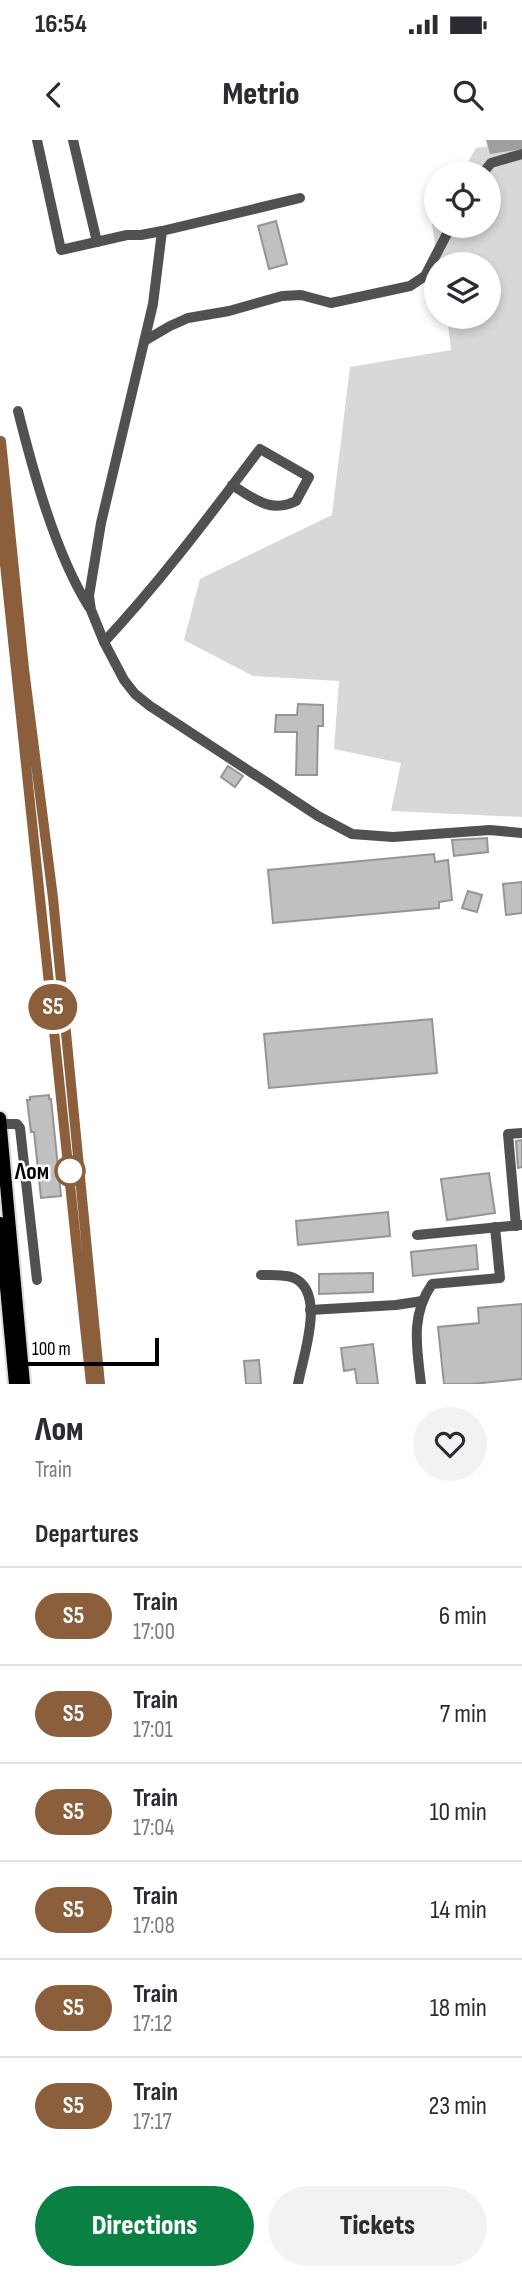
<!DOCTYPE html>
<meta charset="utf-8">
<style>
:root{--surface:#fff;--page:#f2f2f3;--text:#2b2b33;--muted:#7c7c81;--line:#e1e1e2;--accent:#0b8043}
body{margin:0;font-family:"Sofia Sans Condensed",sans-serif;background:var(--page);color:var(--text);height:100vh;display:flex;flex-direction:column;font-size:26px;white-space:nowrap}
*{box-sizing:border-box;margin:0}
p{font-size:23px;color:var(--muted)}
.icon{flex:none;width:38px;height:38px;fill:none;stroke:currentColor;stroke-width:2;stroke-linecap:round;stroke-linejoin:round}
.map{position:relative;height:1244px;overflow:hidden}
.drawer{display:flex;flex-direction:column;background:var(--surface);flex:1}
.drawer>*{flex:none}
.badge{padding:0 14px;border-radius:23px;font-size:24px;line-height:46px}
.controls{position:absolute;left:424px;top:21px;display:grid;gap:14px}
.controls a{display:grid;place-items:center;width:77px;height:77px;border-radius:50%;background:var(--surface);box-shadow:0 4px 10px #0003;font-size:35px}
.scale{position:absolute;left:21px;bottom:18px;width:138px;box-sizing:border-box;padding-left:7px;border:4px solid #000;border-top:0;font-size:19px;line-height:24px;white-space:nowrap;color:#000;-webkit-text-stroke:5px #fff;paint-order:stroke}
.map>.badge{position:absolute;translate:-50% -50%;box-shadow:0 0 0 4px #fff}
h2{padding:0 35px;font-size:26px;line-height:63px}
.round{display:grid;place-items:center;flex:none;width:74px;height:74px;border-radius:37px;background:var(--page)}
.overview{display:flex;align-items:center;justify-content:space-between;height:119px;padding:0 35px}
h1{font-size:33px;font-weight:800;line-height:52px}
.button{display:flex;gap:14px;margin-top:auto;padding:14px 35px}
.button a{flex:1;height:80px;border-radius:42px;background:var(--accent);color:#fff;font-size:28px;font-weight:800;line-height:80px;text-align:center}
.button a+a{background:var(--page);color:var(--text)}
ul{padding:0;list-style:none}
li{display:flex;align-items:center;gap:21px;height:98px;padding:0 35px;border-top:2px solid var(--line)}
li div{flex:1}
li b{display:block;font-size:26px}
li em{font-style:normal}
li .badge{min-width:77px;font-weight:700;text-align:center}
.status{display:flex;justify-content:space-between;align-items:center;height:49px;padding:0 35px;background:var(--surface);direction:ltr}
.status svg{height:19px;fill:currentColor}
header{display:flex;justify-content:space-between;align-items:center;height:91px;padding:0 35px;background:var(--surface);font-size:32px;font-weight:800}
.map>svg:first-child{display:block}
.green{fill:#d8d8d8}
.water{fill:#9f9f9f}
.building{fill:#c0c0c0;stroke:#959595;stroke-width:2}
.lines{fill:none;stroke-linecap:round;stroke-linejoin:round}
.major-casing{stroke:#dbdbdb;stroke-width:16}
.minor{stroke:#515151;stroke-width:10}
.major{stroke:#000;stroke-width:12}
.rail{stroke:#000;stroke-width:2.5;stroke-dasharray:10 3.5 2 3.5;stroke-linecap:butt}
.line-casing{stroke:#fff;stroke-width:16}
.line{stroke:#8b5e3c;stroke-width:10}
.stop-dot{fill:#fff;stroke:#8b5e3c;stroke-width:3.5}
.labels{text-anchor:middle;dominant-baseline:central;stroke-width:5;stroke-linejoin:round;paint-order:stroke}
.stop-label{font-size:24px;font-weight:bold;fill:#000;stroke:#fff;text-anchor:end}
</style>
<div class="status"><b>16:54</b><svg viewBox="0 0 49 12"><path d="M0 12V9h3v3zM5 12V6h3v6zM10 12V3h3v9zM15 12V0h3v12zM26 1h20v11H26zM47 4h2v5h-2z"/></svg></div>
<header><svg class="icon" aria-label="back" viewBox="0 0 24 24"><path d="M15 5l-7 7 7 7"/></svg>Metrio<svg class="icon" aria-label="search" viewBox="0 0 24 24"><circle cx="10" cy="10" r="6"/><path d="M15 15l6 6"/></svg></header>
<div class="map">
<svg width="522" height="1244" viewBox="0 0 522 1244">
<rect width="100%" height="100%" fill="#fff"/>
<path class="green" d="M522,1V677L391,671L401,623L334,609L339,541L253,536L184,500L200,439L332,375L350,227L451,210L447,177H488V124H438L432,84L436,77V86H488V33H462L476,8Z"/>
<path class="water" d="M486,0H522V9L490,14Z"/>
<g class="building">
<path d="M276,81L287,124L269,129L258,86Z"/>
<path d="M298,564L323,565V586H318L317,635H296L297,592H275L276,575H297Z"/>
<path d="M228,626L243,636L235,647L221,637Z"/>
<path d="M487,698L488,712L454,716L452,700Z"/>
<path d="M434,714L435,722L448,720L452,760L439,762V768L273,783L268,730Z"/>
<path d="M522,742V773L506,775L503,744Z"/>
<path d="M468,751L482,755L477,772L462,768Z"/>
<path d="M432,879L437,933L269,948L264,894Z"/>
<path d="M49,955V959H51L61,1056L41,1058L34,992H31L27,960H30V957Z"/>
<path d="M522,1000V1027L518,1028L516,1001Z"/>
<path d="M489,1033L495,1073L447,1080L441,1039Z"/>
<path d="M388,1072L390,1096L298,1105L296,1081Z"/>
<path d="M476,1105L478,1129L413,1136L411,1112Z"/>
<path d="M373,1133V1152L319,1154V1134Z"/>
<path d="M522,1164V1239L472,1244H444L438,1187L479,1183L478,1168Z"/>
<path d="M373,1204L378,1244H357L355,1229L344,1231L341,1208Z"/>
<path d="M259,1220L261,1244H246L244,1221Z"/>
</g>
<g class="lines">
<defs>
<g id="major">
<path d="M0,978L24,1244"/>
<path d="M0,1083L15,1244"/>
</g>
</defs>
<use href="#major" class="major-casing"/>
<g class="minor">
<path d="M37,0L61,110L127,95H141L162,91L300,58"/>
<path d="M73,0L97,102"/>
<path d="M483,33L491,23L522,14"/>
<path d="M162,91L153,164L101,383L89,456L91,470L104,502L124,540L135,554L150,566L318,676L352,694L393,697L490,690L522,693"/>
<path d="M146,200L170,186L188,178L229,171L282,156L301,155L331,163L410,146L425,136L451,86"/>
<path d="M18,271C33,331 56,415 89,467"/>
<path d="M104,502C161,441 210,375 260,309L309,337L296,361C271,374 253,358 232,345"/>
<path d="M1,984H17L20,988L37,1140"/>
<path d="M516,1086L508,994L522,993"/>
<path d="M417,1095L521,1085"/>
<path d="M261,1135C271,1135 285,1134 294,1138C327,1153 302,1219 298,1244"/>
<path d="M310,1170L396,1165L422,1161"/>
<path d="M421,1244C417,1208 410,1176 432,1144L500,1138L495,1087"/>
</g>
<use href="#major" class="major"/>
<g class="rail">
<path d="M0,293L4,353V415L91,1244"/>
<path d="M39,642L53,758L63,864"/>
</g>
</g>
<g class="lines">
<defs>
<path id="line" d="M91,1244L4,415V353L1,301L24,529L53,758L100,1244"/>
</defs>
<use href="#line" class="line-casing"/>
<use href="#line" class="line"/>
</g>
<circle class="stop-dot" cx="70" cy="1031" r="14"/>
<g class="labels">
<g class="stop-label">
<text x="49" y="1031">Лом</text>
</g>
</g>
</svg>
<div class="controls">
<a><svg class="icon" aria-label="locate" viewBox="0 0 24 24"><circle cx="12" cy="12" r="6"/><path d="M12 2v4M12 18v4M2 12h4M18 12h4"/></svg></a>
<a><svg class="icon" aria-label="layers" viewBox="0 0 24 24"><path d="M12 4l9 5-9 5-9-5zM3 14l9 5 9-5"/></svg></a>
</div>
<div class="scale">100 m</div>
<b class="badge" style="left:53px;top:867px;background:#8b5e3c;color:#fff">S5</b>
</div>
<section class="drawer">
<div class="overview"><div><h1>Лом</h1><p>Train</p></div><a class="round"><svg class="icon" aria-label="heart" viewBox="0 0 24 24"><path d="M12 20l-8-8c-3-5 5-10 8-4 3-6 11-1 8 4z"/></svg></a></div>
<h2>Departures</h2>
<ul>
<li><span class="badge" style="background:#8b5e3c;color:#fff">S5</span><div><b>Train</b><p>17:00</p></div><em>6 min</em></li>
<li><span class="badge" style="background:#8b5e3c;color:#fff">S5</span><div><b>Train</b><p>17:01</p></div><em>7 min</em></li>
<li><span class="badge" style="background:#8b5e3c;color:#fff">S5</span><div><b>Train</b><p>17:04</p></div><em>10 min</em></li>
<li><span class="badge" style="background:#8b5e3c;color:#fff">S5</span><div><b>Train</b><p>17:08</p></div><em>14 min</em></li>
<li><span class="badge" style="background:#8b5e3c;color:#fff">S5</span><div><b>Train</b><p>17:12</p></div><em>18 min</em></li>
<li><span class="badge" style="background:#8b5e3c;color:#fff">S5</span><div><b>Train</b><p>17:17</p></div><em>23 min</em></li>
</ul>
<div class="button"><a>Directions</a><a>Tickets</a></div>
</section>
